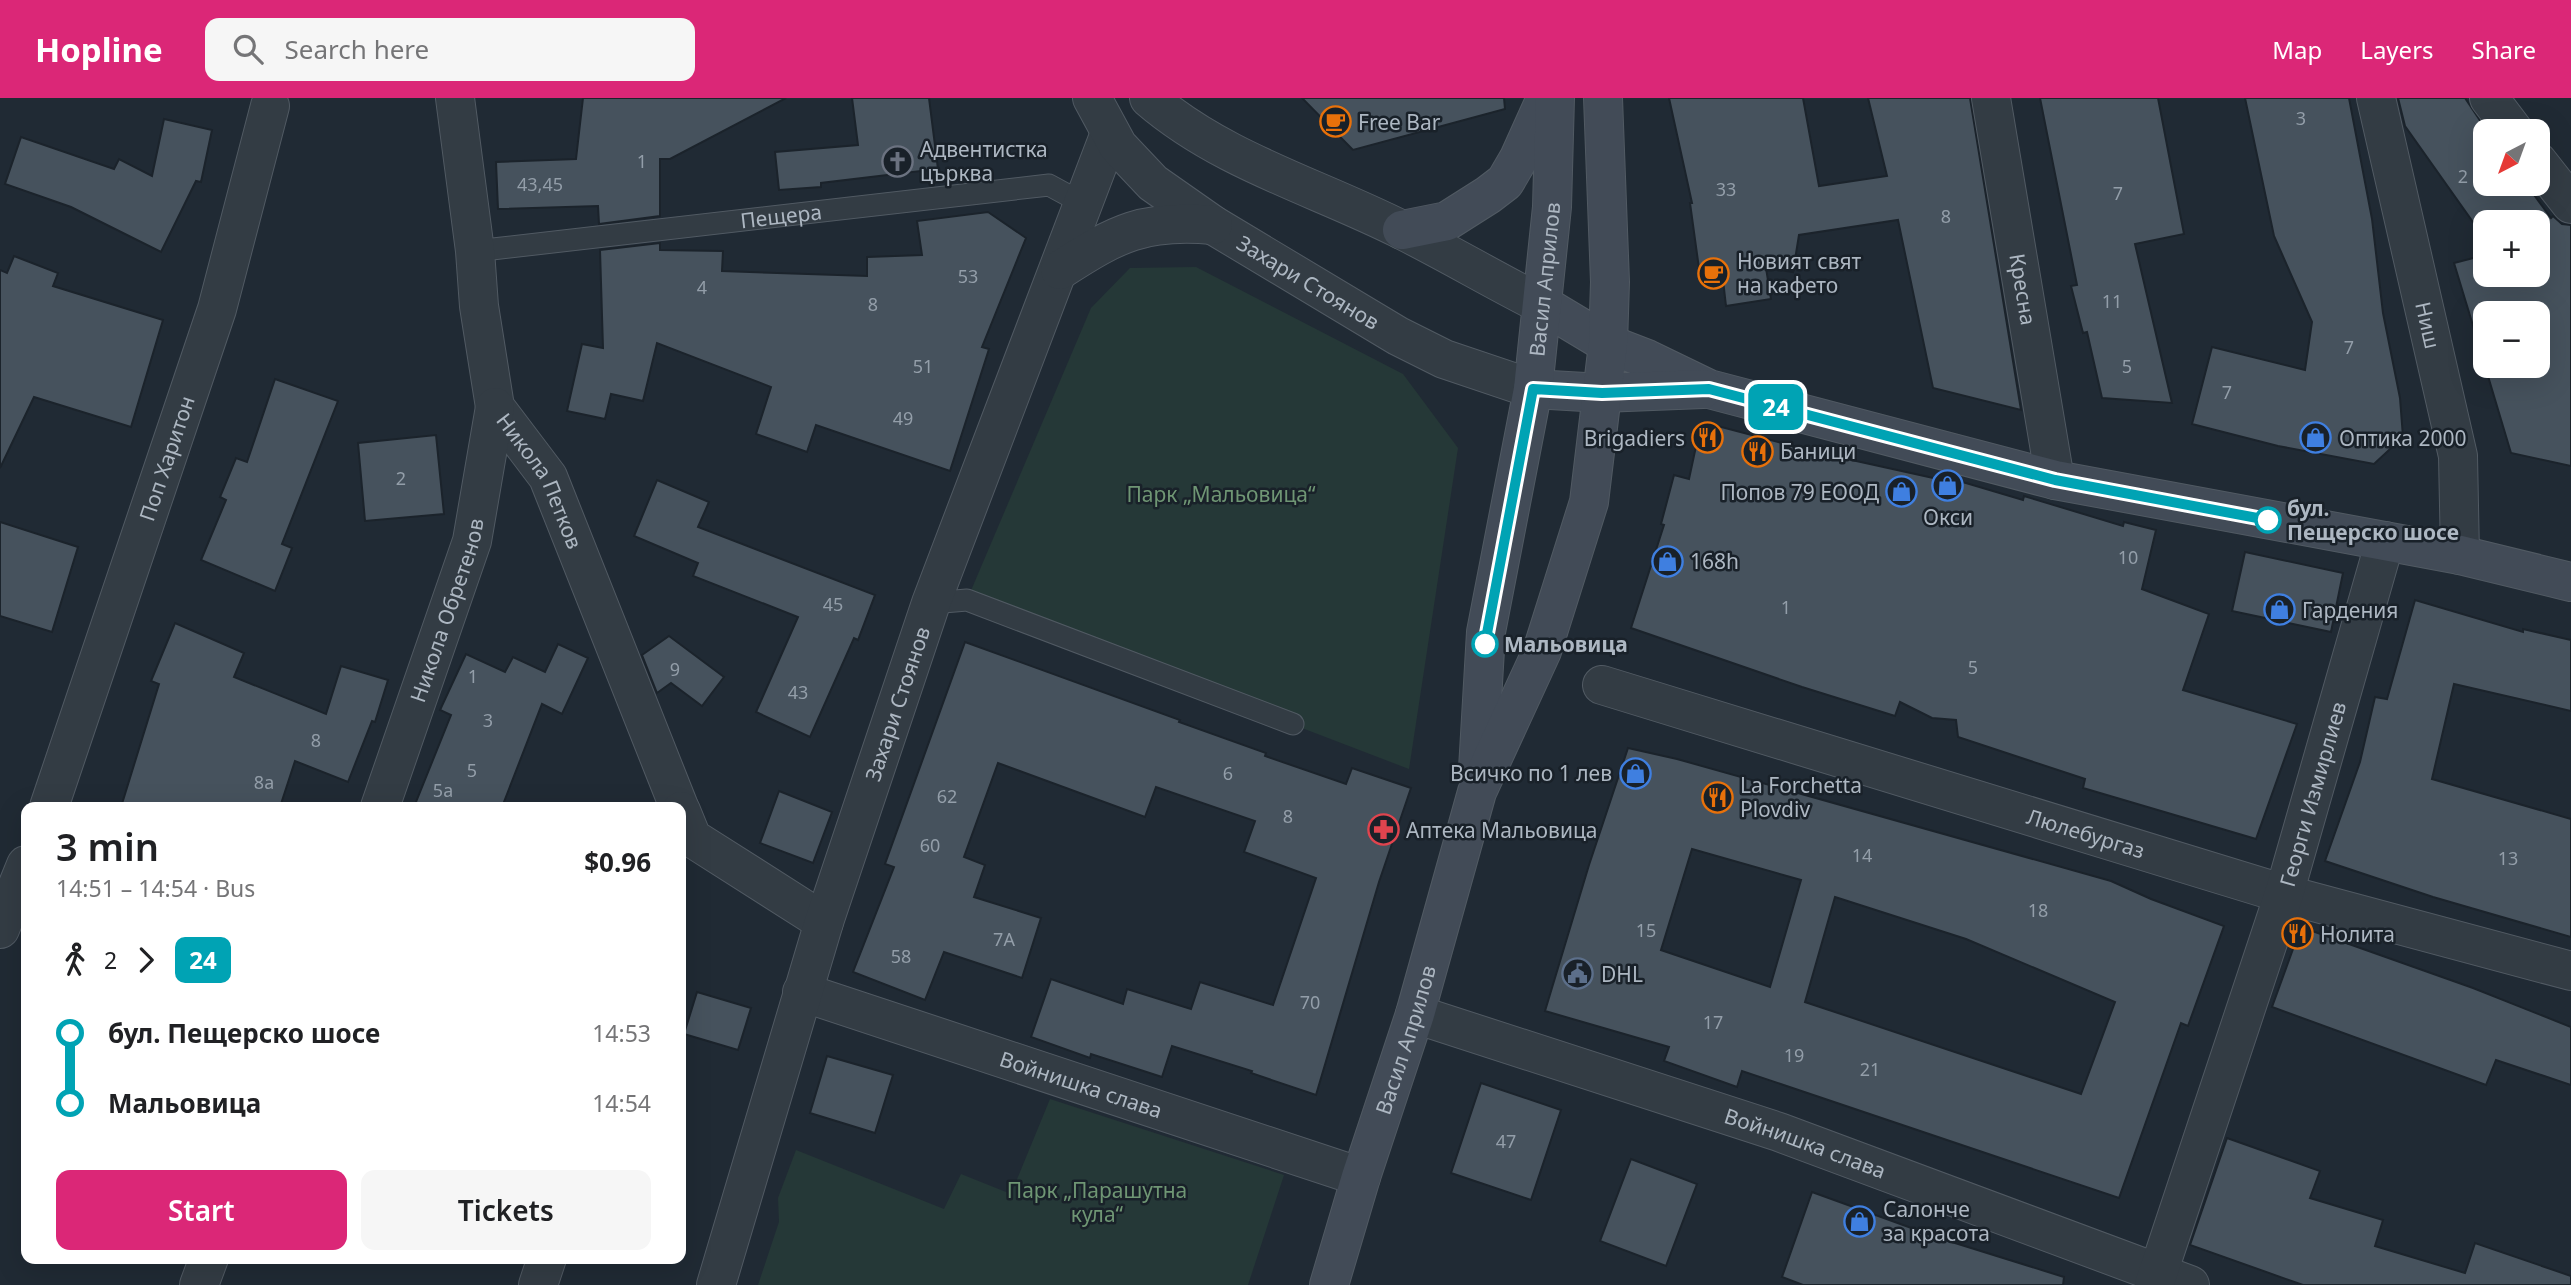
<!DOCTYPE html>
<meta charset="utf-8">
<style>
:root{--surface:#fff;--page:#f6f6f6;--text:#202124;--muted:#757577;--accent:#db2777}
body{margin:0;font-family:"Noto Sans",sans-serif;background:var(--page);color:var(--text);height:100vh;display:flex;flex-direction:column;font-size:26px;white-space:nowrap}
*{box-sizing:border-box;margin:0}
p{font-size:23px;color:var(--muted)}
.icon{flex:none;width:38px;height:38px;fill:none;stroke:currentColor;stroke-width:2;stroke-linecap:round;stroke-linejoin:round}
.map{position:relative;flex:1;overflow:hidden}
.drawer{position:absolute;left:21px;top:704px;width:665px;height:462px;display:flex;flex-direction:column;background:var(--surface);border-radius:14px;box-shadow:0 7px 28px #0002}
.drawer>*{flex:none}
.badge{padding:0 14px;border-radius:10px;font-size:24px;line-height:46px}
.needle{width:46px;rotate:221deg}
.tools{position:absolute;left:2473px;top:21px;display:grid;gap:14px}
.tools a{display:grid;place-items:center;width:77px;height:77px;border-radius:14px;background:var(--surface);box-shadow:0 7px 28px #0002;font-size:35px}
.map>.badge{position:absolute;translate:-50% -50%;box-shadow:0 0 0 4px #fff}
.legs{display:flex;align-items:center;gap:10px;height:77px;padding:0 35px;font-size:23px}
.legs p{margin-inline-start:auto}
.headline{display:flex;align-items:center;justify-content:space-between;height:119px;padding:0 35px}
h1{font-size:38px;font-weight:600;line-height:52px}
.cta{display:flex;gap:14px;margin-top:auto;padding:14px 35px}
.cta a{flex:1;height:80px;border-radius:14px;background:var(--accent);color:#fff;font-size:28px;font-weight:600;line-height:80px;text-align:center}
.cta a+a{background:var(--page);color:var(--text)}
ul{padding:0 35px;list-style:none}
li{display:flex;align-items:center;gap:24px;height:70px;font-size:26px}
li i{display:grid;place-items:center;width:10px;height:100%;margin:0 9px;background:currentColor}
li i::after{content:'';width:18px;height:18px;margin:-9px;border:5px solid;border-radius:50%;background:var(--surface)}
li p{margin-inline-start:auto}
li:first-child i{background:linear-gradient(#0000 50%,currentColor 0)}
li:last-child i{background:linear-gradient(currentColor 50%,#0000 0)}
header{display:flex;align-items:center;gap:42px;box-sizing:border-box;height:98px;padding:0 35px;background:var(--accent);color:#fff}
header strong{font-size:33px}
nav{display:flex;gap:38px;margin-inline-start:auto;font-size:24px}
.search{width:490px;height:63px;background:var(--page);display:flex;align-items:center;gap:18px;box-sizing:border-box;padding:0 24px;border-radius:14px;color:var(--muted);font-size:26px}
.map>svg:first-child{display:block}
.green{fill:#253837}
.building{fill:#46525d;stroke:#1b232b;stroke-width:2;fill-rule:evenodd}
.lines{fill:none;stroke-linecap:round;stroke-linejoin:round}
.service-casing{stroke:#515a63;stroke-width:23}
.minor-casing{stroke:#515a63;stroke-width:40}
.tertiary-casing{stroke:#515a63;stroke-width:40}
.secondary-casing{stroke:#515a63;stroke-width:40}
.service{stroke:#333c44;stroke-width:21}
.minor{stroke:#333c44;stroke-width:38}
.tertiary{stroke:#333c44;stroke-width:38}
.secondary{stroke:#424b57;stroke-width:38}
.line-1-casing{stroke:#fff;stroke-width:16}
.line-1{stroke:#00a3b4;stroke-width:10}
.stop-1-dot{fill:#fff;stroke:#00a3b4;stroke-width:3.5}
.labels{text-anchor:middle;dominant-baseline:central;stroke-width:5;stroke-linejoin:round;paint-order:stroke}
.number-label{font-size:18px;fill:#939ea9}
.poi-label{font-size:21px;fill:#adb7c2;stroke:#192129;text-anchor:start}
.street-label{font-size:21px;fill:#adb7c2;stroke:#192129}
.park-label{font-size:21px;fill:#6f9674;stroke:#192129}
.stop-label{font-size:21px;font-weight:bold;fill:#adb7c2;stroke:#192129;text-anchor:start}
</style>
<header>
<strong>Hopline</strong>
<div class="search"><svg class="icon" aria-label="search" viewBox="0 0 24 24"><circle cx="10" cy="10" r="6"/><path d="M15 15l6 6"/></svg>Search here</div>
<nav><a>Map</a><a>Layers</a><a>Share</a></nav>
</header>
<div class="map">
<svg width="2571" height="1187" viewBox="0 0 2571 1187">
<rect width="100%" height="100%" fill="#202a34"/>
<g class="green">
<path d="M1196,169L1403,276L1458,350L1409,671L967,502L1091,210L1130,170Z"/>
<path d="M1050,1001L1284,1077L1248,1187H758L779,1124L778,1100L796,1052L944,1111L961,1076L1011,1096Z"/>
</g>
<g class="building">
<path d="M583,0H786L670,61H660V118L599,126L598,108L498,111L496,64L576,61Z"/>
<path d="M852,0H929L938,71L821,85V89L779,92L775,54L858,47Z"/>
<path d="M1302,0H1504L1505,11L1353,52Z"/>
<path d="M1669,0H1803L1819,88L1887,78L1868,0H1970L2021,312L1933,290L1898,122L1799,137L1793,174L1766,170L1771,201L1726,208L1723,182L1701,185L1690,105H1692Z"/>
<path d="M2040,0H2158L2184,136L2135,146L2172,305L2102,300L2087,234L2083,235L2071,188L2077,187Z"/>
<path d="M2245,0H2349L2372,121L2383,215L2400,300L2403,339L2374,366L2278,348L2192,326L2212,249L2305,272L2312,224L2274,138Z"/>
<path d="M2398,0H2465L2487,33L2485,86H2526L2551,120L2553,118L2562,126L2571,127V368L2511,355L2485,268H2538V215H2485V267L2454,165L2485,157V177H2538V124H2485V141L2405,28Z"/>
<path d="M164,21L212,32L201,84L196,83L161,154L71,109L5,86L21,39L114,71L119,61L152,78Z"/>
<path d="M988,114L1026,140L982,249L989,251L950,373L816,327L807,354L756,336L771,289L657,245L643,303L611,296L605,321L567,313L582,246L603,250L600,152L660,145V152L723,153L722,173L867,178V159L922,157L917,123Z"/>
<path d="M14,158L58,175L53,188L163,222L131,329L34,299L0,370V172L7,175Z"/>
<path d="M275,281L338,303L282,446L292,450L275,493L201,462L226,402L220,399L236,360L247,364Z"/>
<path d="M1710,326L1820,355L1938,381L1939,377L2023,402L2024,398L2123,428L2124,424L2156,432L2142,491L2209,516L2183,592L2297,626L2256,741L2083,690L2085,681L1958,639L1956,622L1932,620L1900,604L1895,618L1802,589L1631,530L1664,427L1661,426L1674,377L1689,381L1698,339Z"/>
<path d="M436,337L444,416L365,423L358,345Z"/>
<path d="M657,382L709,404L698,429L875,497L858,542L854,540L810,639L756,614L798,519L693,478L698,465L634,438Z"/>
<path d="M0,424L78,449L52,534L0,518Z"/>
<path d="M2245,454L2343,475L2331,534L2232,513Z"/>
<path d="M2415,502L2523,534V531L2571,542V613L2454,586L2432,681L2571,721V839L2433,799L2325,763L2360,664L2375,599L2387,601Z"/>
<path d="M175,525L244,555L234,579L326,616L341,568L388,582L375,624L372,623L348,684L295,663L280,709H121L159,586L151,583Z"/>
<path d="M669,538L724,579L702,608L671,585L657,595L642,557Z"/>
<path d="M965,544L1180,622L1179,624L1266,655L1265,658L1346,686L1352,670L1411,690L1379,784L1316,997L1251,975L1252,973L1172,948L1162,979L1091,956L1090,960L1031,939L1051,881L1123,906L1127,891L1191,911L1200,884L1273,907L1316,780L1244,754L1255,723L1156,689L1145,719L998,665L964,759L985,767L974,799L1041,820L1022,880L944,854L925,902L853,874L894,769L885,766Z"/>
<path d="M558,546L588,560L562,616L542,606L502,709H414L451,617L440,612L466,556L505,574L513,559L545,574Z"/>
<path d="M1628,650L1677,661L2111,783L2151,801L2224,828L2188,928L2181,925L2119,1100L1742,973L1737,989L1664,963L1669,949L1545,913L1589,767ZM1692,751L1801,782L1770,889L1661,852ZM1835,799L1966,841L2115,904L2081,996L1805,904Z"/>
<path d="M779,693L832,714L813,765L760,745Z"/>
<path d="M2301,829L2473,890L2571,929V987L2496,962L2486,987L2272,909Z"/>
<path d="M697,894L751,910L738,952L684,936Z"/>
<path d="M827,958L893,977L875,1035L810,1015Z"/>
<path d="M1481,985L1561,1012L1531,1102L1451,1075Z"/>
<path d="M2227,1040L2320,1073L2310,1100L2383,1122L2375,1148L2465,1175L2475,1145L2571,1178V1187H2303L2190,1147Z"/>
<path d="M1631,1061L1697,1086L1666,1168L1600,1143Z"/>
<path d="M1812,1094L1939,1140L2064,1179L2063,1187H1803L1782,1179Z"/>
</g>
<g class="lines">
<defs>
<g id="service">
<path id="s1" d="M475,153L1049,87L1084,106"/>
<path d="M931,505L967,502L1293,626"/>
</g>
<g id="minor">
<path id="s2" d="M455,0L475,153L479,208L495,309L548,379L679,709"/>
<path id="s3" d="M1991,0L2055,382"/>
<path id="s4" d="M2376,0L2458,358L2460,457"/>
<path d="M2489,0L2514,33"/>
<path d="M2538,64L2571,106"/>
<path id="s5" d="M1602,587L2284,796L2571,873"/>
<path id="s6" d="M49,709L217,211L270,8"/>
<path id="s7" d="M380,709L472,443L495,309"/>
<path d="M681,713L692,740L824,824"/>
<path d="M0,831L26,767"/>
<path id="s8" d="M802,894L1361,1079"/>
<path id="s9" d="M1415,916L1779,1034L2190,1187"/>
<path d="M199,1187L209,1160"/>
<path d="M538,1187L547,1160"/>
<path id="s10" d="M716,1187L824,824L931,505L1110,35"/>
<path id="s11" d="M2154,1187L2284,796L2385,443"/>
</g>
<g id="tertiary">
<path id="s12" d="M1092,0L1118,48L1153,85L1213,127L1398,238L1444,261L1533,291"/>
<path d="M1149,0C1222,63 1317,89 1402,132C1450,156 1495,183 1543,207"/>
<path d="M1060,172C1117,135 1144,121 1213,127"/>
</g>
<g id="secondary">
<path d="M1402,132L1447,123L1488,97L1505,84L1519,60L1546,0"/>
<path d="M1543,207L1608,246L1647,261L1709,291L2055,382L2460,457L2571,484"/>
<path d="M1533,291L1602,295L1703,291"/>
<path id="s13" d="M1478,671L1486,534L1533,291L1552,109L1555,0"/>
<path id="s14" d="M1329,1187L1361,1079L1415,916L1477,694L1542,553L1589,404L1608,246L1610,184L1603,0"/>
</g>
</defs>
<use href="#service" class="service-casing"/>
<use href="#minor" class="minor-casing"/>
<use href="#tertiary" class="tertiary-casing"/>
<use href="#secondary" class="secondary-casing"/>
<use href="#service" class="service"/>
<use href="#minor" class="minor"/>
<use href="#tertiary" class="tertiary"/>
<use href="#secondary" class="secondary"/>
</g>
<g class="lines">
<defs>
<path id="line-1" d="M1485,546L1533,291L1602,295L1709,291L2055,382L2268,422"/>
</defs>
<use href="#line-1" class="line-1-casing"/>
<use href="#line-1" class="line-1"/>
</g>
<defs>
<symbol id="cafe-ring" viewBox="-11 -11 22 22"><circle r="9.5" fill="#192129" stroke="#e8710a" stroke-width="1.5"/><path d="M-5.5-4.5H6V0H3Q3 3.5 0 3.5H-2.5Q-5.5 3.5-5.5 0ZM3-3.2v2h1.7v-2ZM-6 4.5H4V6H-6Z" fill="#e8710a"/></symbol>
<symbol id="church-ring" viewBox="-11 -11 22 22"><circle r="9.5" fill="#192129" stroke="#6b7280" stroke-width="1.5"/><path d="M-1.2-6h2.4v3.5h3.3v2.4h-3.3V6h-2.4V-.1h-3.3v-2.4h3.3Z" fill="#6b7280"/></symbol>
<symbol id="restaurant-ring" viewBox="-11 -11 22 22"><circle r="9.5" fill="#192129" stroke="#e8710a" stroke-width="1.5"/><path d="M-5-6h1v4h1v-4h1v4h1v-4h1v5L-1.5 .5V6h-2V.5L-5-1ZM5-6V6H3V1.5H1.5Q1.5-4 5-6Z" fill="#e8710a"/></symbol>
<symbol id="shop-ring" viewBox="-11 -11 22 22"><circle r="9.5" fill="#192129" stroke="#3f7fe0" stroke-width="1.5"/><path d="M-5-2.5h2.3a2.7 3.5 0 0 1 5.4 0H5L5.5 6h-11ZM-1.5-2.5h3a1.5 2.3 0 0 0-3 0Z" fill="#3f7fe0"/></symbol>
<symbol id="pharmacy-ring" viewBox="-11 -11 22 22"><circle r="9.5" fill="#192129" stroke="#e0444e" stroke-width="1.5"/><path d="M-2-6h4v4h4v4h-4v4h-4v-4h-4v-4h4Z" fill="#e0444e"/></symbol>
<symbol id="civic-ring" viewBox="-11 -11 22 22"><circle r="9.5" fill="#192129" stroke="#5c6f8a" stroke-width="1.5"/><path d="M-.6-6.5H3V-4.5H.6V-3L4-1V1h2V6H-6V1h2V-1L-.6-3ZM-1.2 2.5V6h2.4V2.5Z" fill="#5c6f8a"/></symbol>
</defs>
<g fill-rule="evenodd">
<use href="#cafe-ring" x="1318" y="6" width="35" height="35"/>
<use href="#church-ring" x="880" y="46" width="35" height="35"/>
<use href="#cafe-ring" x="1696" y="158" width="35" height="35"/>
<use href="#restaurant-ring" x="1690" y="322" width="35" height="35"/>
<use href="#shop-ring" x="2298" y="322" width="35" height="35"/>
<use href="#restaurant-ring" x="1740" y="336" width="35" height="35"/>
<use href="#shop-ring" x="1930" y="370" width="35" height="35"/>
<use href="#shop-ring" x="1884" y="376" width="35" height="35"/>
<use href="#shop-ring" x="1650" y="446" width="35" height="35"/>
<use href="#shop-ring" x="2262" y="494" width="35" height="35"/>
<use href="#shop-ring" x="1618" y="658" width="35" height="35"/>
<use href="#restaurant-ring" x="1700" y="682" width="35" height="35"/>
<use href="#pharmacy-ring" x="1366" y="714" width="35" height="35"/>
<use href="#restaurant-ring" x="2280" y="818" width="35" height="35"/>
<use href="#civic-ring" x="1560" y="858" width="35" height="35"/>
<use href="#shop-ring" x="1842" y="1106" width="35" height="35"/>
</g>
<g class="stop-1-dot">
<circle cx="2268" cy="422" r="12"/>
<circle cx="1485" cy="546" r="12"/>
</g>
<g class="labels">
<g class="number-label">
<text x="2301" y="20">3</text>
<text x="642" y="63">1</text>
<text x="2463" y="78">2</text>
<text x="540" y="86">43,45</text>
<text x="1726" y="91">33</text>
<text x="2118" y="95">7</text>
<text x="1946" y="118">8</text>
<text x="968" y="178">53</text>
<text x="702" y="189">4</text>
<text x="2112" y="203">11</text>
<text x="873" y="206">8</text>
<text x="2349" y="249">7</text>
<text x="923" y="268">51</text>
<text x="2127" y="268">5</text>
<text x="2227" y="294">7</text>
<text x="903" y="320">49</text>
<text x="401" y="380">2</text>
<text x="2128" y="459">10</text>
<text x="833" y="506">45</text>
<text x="1786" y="509">1</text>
<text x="1973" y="569">5</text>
<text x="675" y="571">9</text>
<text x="473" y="578">1</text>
<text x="798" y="594">43</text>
<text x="488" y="622">3</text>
<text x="316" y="642">8</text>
<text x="472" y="672">5</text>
<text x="1228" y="675">6</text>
<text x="264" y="684">8а</text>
<text x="443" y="692">5а</text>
<text x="947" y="698">62</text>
<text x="1288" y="718">8</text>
<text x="930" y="747">60</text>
<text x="1862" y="757">14</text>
<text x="2508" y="760">13</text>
<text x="2038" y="812">18</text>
<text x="1646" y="832">15</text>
<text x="1004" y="841">7А</text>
<text x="901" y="858">58</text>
<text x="1310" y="904">70</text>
<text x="1713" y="924">17</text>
<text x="1794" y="957">19</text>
<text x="1870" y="971">21</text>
<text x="1506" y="1043">47</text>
</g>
<g class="poi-label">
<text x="1358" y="24">Free Bar</text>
<text x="920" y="51">Адвентистка<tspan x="920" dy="24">църква</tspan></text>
<text x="1737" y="163">Новият свят<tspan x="1737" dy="24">на кафето</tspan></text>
<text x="1685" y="340" text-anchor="end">Brigadiers</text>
<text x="2339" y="340">Оптика 2000</text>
<text x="1780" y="353">Баници</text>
<text x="1879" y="394" text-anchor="end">Попов 79 ЕООД</text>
<text x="1948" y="419" text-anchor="middle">Окси</text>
<text x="1690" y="463">168h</text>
<text x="2302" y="512">Гардения</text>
<text x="1612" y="675" text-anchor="end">Всичко по 1 лев</text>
<text x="1740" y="687">La Forchetta<tspan x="1740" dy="24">Plovdiv</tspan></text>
<text x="1406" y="732">Аптека Мальовица</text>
<text x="2320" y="836">Нолита</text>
<text x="1601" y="876">DHL</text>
<text x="1883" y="1111">Салонче<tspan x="1883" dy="24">за красота</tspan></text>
</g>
<g class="street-label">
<text stroke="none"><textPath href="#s1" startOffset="308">Пещера</textPath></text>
<text stroke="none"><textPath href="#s13" startOffset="495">Васил Априлов</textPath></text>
<text stroke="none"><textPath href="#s12" startOffset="290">Захари Стоянов</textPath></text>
<text stroke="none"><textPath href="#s3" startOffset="194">Кресна</textPath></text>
<text stroke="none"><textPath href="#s4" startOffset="233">Ниш</textPath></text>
<text stroke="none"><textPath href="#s6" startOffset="368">Поп Харитон</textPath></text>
<text stroke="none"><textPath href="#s2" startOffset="399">Никола Петков</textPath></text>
<text stroke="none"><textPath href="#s7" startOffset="208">Никола Обретенов</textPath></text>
<text stroke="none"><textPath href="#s10" startOffset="609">Захари Стоянов</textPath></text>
<text stroke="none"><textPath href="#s11" startOffset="516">Георги Измирлиев</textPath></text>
<text stroke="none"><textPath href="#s5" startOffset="506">Люлебургаз</textPath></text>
<text stroke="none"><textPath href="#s14" startOffset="257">Васил Априлов</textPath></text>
<text stroke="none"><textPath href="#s8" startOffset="294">Войнишка слава</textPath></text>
<text stroke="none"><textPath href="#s9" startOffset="411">Войнишка слава</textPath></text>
</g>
<g class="park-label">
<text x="1221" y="396">Парк „Мальовица“</text>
<text x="1097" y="1092">Парк „Парашутна<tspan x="1097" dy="24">кула“</tspan></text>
</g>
<g class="stop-label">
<text x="2287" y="410">бул.<tspan x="2287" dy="24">Пещерско шосе</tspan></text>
<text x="1504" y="546">Мальовица</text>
</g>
</g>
</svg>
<div class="tools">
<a><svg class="needle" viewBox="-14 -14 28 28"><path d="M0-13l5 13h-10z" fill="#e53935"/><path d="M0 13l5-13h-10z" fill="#757577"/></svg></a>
<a>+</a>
<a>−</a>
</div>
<b class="badge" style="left:1776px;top:309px;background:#00a3b4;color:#fff">24</b>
<section class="drawer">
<div class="headline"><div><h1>3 min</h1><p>14:51 – 14:54 · Bus</p></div><b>$0.96</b></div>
<div class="legs"><svg class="icon" aria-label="walk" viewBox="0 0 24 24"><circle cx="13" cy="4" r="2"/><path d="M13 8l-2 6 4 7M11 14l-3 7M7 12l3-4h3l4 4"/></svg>2<svg class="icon" aria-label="forward" viewBox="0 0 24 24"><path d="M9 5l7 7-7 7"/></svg><b class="badge" style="background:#00a3b4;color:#fff">24</b></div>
<ul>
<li><i style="color:#00a3b4"></i><b>бул. Пещерско шосе</b><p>14:53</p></li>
<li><i style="color:#00a3b4"></i><b>Мальовица</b><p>14:54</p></li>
</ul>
<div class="cta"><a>Start</a><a>Tickets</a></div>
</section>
</div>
